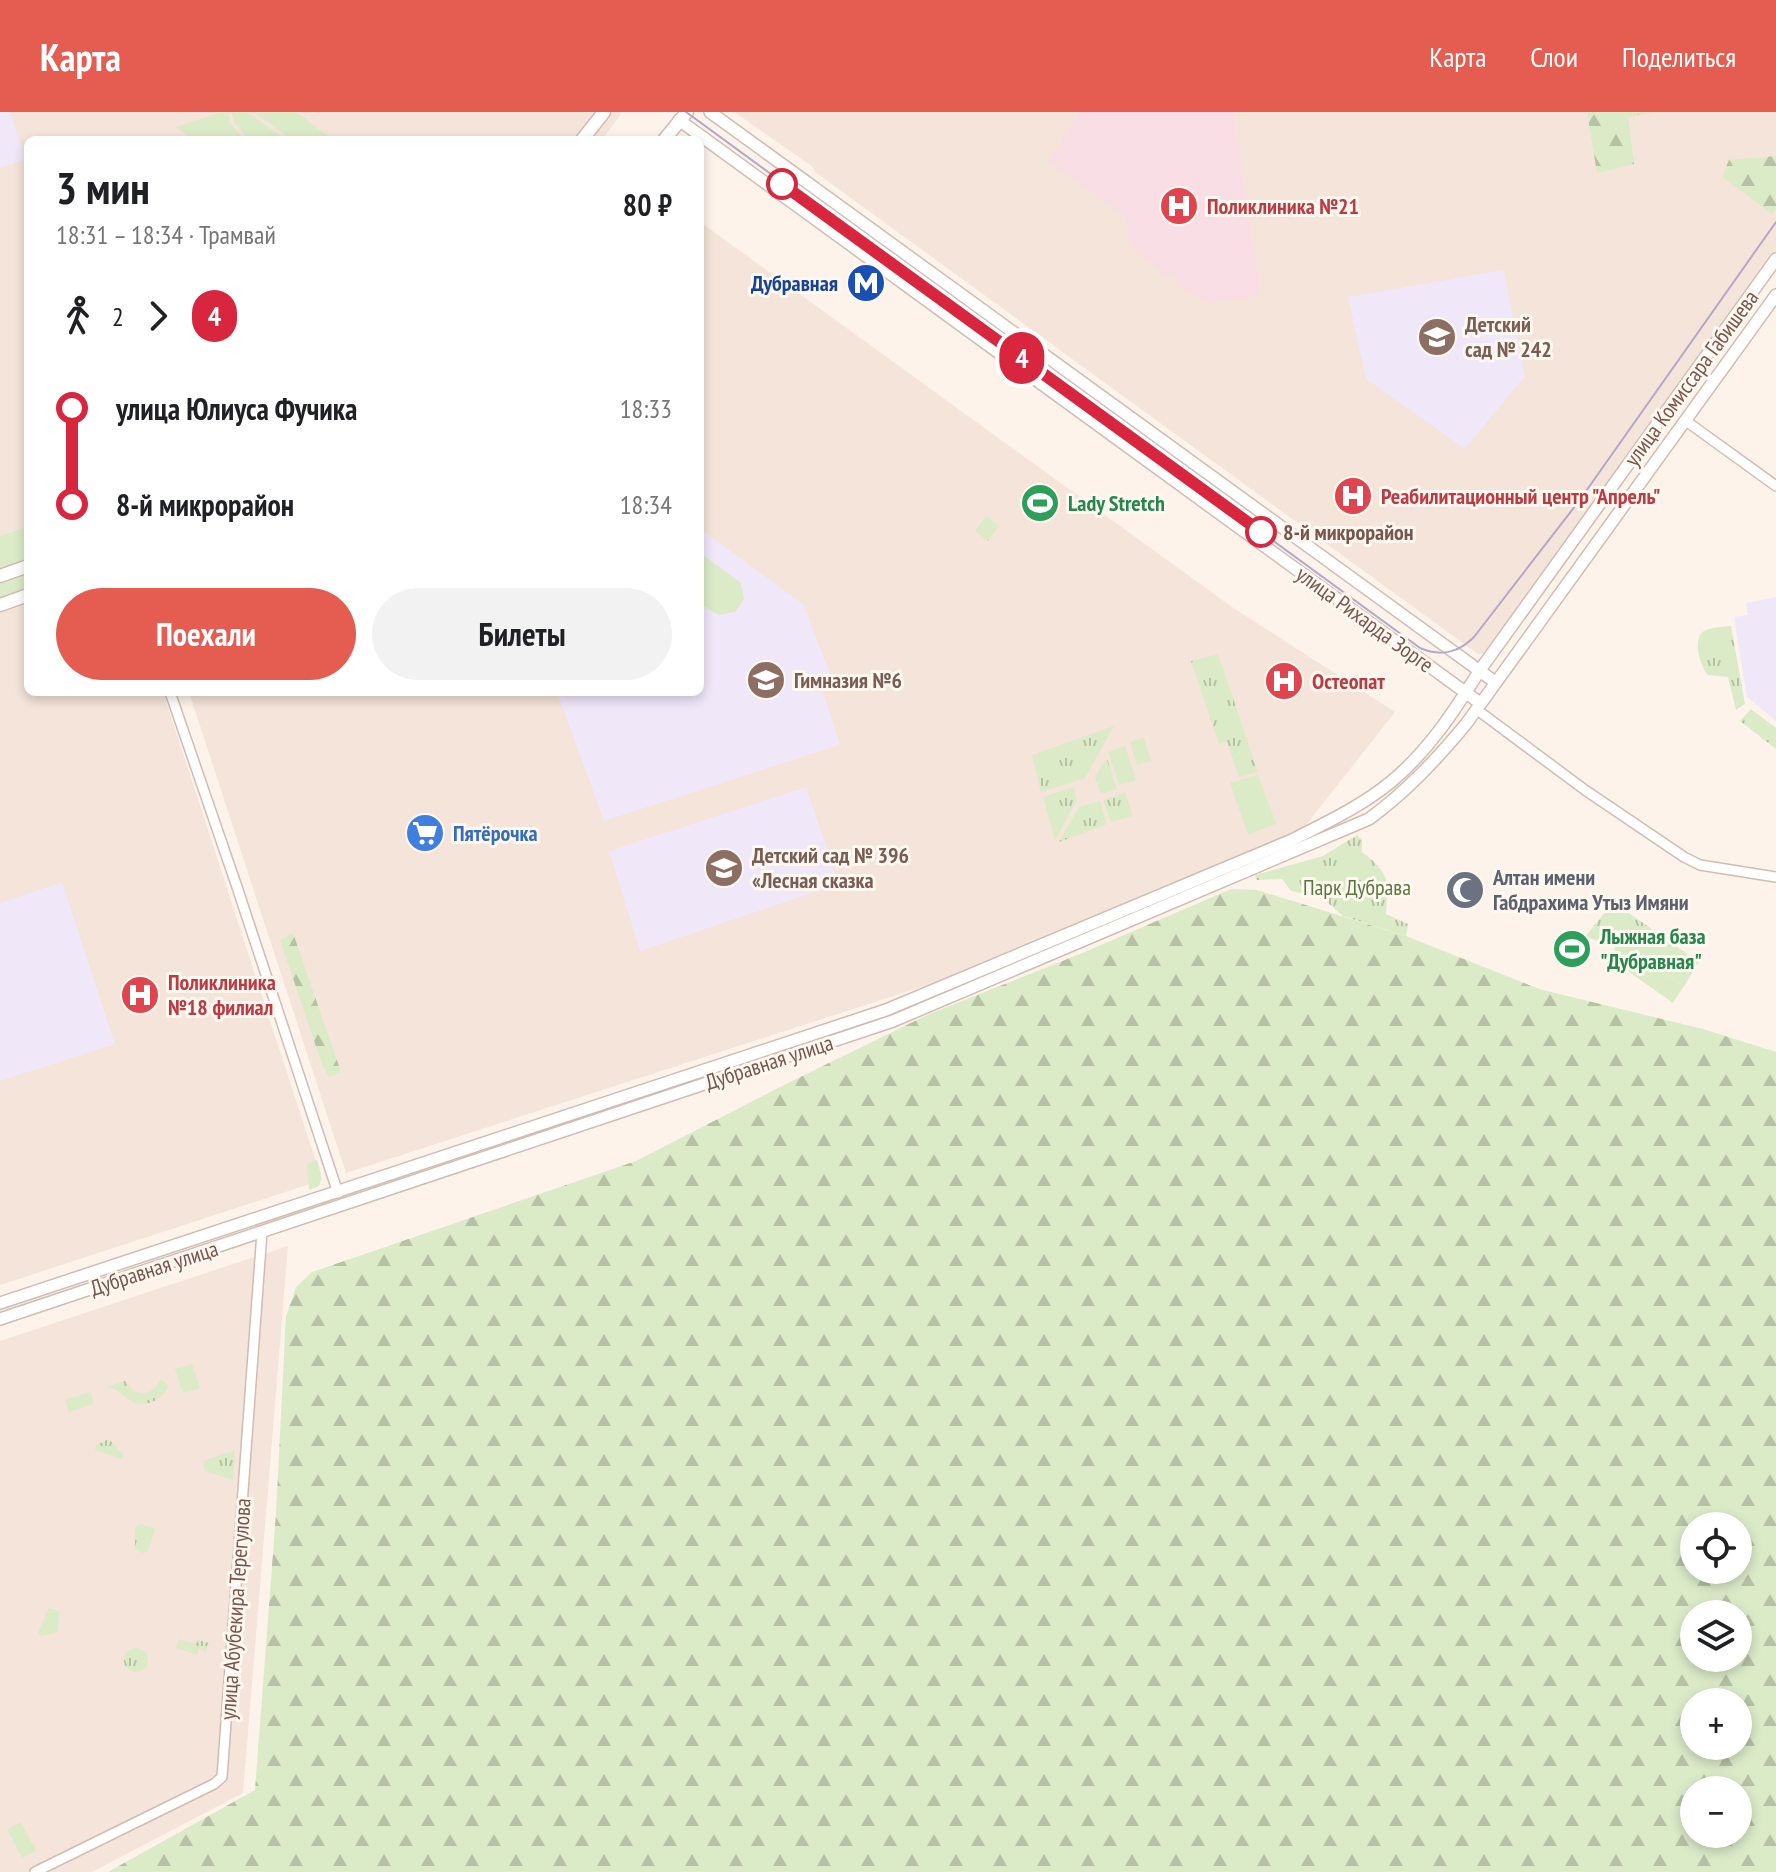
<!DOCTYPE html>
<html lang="ru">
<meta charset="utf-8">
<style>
:root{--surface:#fff;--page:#f2f2f2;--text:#202124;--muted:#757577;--accent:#e55d51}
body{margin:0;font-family:"PT Sans Narrow",sans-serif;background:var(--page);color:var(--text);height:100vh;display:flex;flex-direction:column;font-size:30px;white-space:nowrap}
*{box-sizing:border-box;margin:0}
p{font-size:26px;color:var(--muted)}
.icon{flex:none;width:44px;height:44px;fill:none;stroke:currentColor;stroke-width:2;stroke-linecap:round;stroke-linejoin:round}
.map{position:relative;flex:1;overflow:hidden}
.sheet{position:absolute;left:24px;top:24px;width:680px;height:560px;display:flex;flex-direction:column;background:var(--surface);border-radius:12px;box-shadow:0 4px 12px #0003}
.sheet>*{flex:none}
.badge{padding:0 16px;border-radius:26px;font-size:28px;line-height:52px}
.tools{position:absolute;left:1680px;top:1400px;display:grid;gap:16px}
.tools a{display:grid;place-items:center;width:72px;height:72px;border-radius:50%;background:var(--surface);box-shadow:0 4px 12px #0003;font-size:40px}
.map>.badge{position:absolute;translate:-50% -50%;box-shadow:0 0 0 4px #fff}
.legs{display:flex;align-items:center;gap:12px;height:88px;padding:0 32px;font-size:26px}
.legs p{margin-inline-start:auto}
.headline{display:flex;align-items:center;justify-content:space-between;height:136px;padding:0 32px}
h1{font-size:44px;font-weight:600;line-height:60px}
.button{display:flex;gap:16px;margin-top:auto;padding:16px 32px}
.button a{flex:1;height:92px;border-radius:48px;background:var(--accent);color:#fff;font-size:32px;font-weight:600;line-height:92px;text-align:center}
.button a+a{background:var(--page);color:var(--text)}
ul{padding:0 32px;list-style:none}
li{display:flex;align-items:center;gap:28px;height:96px;font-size:30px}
li i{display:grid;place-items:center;width:12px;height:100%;margin:0 10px;background:currentColor}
li i::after{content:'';width:20px;height:20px;margin:-10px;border:6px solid;border-radius:50%;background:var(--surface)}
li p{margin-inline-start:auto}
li:first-child i{background:linear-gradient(#0000 50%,currentColor 0)}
li:last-child i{background:linear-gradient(currentColor 50%,#0000 0)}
header{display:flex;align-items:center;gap:48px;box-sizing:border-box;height:112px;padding:0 40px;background:var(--accent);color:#fff}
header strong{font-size:38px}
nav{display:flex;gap:44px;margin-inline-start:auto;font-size:28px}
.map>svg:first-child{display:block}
.residential{fill:#f4e4d9}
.education{fill:#f0e7f9}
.medical{fill:#fadee5}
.green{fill:#dbebc8}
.forest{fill:url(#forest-firs);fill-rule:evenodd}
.park{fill:url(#park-tufts)}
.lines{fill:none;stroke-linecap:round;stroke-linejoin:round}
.minor-casing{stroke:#d2bcb2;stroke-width:12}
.tertiary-casing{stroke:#d2bcb2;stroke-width:14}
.secondary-casing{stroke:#d5bbaf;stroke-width:15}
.minor{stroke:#fff;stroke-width:9}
.tertiary{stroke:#fff;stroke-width:11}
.secondary{stroke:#fff;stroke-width:12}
.tram{stroke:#b4a7c8;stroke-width:2}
.line-1-casing{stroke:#fff;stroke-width:18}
.line-1{stroke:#d7263d;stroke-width:12}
.stop-1-dot{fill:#fff;stroke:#d7263d;stroke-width:4}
.labels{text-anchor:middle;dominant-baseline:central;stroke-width:6;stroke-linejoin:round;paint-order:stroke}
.health-label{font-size:22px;font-weight:bold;fill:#be3a42;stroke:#fff8f1;text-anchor:start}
.transit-label{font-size:22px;font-weight:bold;fill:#164399;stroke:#fff8f1;text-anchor:end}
.education-label{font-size:22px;font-weight:bold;fill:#785e54;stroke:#fff8f1;text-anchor:start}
.street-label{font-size:22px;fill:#78564d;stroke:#fff8f1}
.leisure-label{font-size:22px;font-weight:bold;fill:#27864d;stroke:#fff8f1;text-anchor:start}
.stop-label{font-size:22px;font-weight:bold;fill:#78564d;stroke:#fff8f1;text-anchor:start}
.shop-label{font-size:22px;font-weight:bold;fill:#366cbe;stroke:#fff8f1;text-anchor:start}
.worship-label{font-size:22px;font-weight:bold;fill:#5b616d;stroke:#fff8f1;text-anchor:start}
.park-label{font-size:22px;fill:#597841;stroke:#fff8f1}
</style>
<header>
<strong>Карта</strong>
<nav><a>Карта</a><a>Слои</a><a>Поделиться</a></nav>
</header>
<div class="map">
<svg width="1776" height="1760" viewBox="0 0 1776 1760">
<defs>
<pattern id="forest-firs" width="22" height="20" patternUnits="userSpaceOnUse" patternTransform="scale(2)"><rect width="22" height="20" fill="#dbebc8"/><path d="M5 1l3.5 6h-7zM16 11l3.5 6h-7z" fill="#b6c1a5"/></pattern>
<pattern id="park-tufts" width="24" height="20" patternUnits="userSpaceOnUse" patternTransform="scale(2)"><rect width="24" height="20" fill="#dbebc8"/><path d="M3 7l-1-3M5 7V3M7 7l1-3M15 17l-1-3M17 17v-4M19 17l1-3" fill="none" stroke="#b6c1a5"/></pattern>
</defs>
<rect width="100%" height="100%" fill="#fdf3eb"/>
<g class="residential">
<path d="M0,0H619L621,2L602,28H28V449L0,458Z"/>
<path d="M734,0H1776V144L1487,541L1478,542L815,60L812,54Z"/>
<path d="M700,110L1232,495L1395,600L1302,718L946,867L346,1061L189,580H700Z"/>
<path d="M28,489V580H163L322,1068L0,1173V499Z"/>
<path d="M288,1134L243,1681L92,1760H0V1229Z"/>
</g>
<g class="education">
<path d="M0,0H10L26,47L0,56Z"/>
<path d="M1504,158L1525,264L1465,337L1366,267L1348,185Z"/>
<path d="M700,417L803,492L835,574L823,579L840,633L604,709L557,580H700Z"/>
<path d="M1776,485V609L1747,585L1734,505L1748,503L1746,491Z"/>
<path d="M806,675L839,772L640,839L609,739Z"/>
<path d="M62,770L115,932L0,969V791Z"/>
</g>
<path class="medical" d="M1080,0H1233L1261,183L1208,191L1177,172L1175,162L1164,163L1130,133L1125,104L1049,49Z"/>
<g class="green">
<path d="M222,0H228L230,11L244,28H193L176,15Z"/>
<path d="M232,0H247L287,28H249L234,10Z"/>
<path d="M254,0H296L333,28H293Z"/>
<path d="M28,415V447L0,456V424Z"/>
<path d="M700,441L741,471L744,487L735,500L719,503L700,492Z"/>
<path d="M28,459V476L0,485V468Z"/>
<path d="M1144,626L1151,649L1137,653L1130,630Z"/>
<path d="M1125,634L1136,668L1119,673L1108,640Z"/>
<path d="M1258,663L1276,712L1248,722L1230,671Z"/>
<path d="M1644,849L1684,874L1673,891L1632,862Z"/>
<path d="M317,1048C320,1058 323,1065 319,1074L309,1078L307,1052Z"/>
<path d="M192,1252L200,1276L183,1281L175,1257Z"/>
<path d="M90,1280L94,1292L69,1300L65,1288Z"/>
<path d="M21,1710L36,1739L22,1746L7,1717Z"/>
</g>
<g class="forest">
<path d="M1587,0H1655L1628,5L1634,52L1597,61Z"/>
<path d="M1776,44V97L1772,102L1725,67L1723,62L1729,48Z"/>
<path d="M1231,777L1257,778L1406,824L1539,877L1703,917L1776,940V1760H108L255,1678L276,1401L286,1204L296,1175L312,1160L636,1049L788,971L927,903L1080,842ZM1694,1414H1738V1458H1694ZM1694,1502H1738V1546H1694ZM1694,1590H1738V1634H1694ZM1694,1678H1738V1722H1694Z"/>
<path d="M293,821L341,960L329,965L322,952L280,828Z"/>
</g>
<g class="park">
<path d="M986,404L999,414L988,429L975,419Z"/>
<path d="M1731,514L1745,592L1736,598L1728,565L1708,563C1700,555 1692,526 1704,519C1711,515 1723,515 1731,514Z"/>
<path d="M1218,542L1258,660L1239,665L1227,630L1219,632L1191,549Z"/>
<path d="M1751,597L1776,616V637L1740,609Z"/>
<path d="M1114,614L1085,666L1041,680L1032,643Z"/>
<path d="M1107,646L1117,677L1101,682L1095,664Z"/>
<path d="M1073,675L1077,688L1055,728L1043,685Z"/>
<path d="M1125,680L1133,704L1111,710L1103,688Z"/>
<path d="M1100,689L1107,712L1059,730L1079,695Z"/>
<path d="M1357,723L1362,728V740C1377,752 1387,759 1388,780L1394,781L1393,785L1387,784L1386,802L1408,812L1406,824L1343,804L1321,785L1291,779L1282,767L1256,768L1255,763L1323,744Z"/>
<path d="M1613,790L1699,850L1684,874L1644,849L1632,862L1618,852L1614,834L1585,825Z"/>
<path d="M161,1267L169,1274C161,1288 144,1298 129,1288C120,1282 118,1276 106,1275L125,1269L134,1279C147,1284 156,1279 161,1267Z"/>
<path d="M109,1327L123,1343L122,1347L95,1338L96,1333Z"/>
<path d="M235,1338L233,1368L205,1359L203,1349Z"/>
<path d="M141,1412L155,1417L148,1439L142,1441L135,1437V1415Z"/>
<path d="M49,1496L59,1499L58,1520L41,1524L38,1520Z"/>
<path d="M179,1527L196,1532L198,1528L209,1531L206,1540L199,1537L197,1543L176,1536Z"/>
<circle cx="136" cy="1548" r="12"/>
</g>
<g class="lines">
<defs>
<g id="minor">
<path d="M1686,309L1776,374"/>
<path d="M170,580L237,775L338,1081"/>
<path d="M1476,597L1585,678L1684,745L1700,753L1776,765"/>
<path d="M35,1760L214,1672L222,1665L262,1120"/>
</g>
<g id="tertiary">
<path d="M710,0L1495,570"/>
<path d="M679,8L1480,591"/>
<path d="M0,1191L886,898L1292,728C1327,710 1362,694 1392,669C1429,638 1455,598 1480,558L1776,147"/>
<path d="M0,1207L893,909L1369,707C1407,679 1436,648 1466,612L1776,183"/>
</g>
<g id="secondary">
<path d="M582,28L604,0"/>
<path d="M664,28L687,0"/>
<path d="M0,464L28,454"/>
<path d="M0,493L28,483"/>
</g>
</defs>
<use href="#minor" class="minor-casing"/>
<use href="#tertiary" class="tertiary-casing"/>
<use href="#secondary" class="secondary-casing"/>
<use href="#minor" class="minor"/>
<use href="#tertiary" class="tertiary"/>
<use href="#secondary" class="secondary"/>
<path class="tram" d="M686,0L1420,536C1441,545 1458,541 1474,525L1579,389L1776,110"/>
</g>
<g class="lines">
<defs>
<path id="line-1" d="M782,72L1261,420"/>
</defs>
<use href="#line-1" class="line-1-casing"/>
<use href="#line-1" class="line-1"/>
</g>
<defs>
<symbol id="hospital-disc" viewBox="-11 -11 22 22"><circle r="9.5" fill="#e0444e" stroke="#fff8f1"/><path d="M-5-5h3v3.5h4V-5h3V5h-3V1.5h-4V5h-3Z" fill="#fff"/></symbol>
<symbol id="metro-disc" viewBox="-11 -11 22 22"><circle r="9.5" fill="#1a4fb4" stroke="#fff8f1"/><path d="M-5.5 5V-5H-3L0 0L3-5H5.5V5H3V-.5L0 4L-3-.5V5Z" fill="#fff"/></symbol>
<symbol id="school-disc" viewBox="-11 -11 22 22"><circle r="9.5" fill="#8d6e63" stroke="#fff8f1"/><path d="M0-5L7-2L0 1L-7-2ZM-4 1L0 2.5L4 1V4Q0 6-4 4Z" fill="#fff"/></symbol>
<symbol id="stadium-disc" viewBox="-11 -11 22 22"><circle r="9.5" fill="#2e9e5b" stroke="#fff8f1"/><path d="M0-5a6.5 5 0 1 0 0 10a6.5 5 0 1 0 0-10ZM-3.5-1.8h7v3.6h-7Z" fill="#fff"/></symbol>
<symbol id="supermarket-disc" viewBox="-11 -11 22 22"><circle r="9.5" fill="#3f7fe0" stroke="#fff8f1"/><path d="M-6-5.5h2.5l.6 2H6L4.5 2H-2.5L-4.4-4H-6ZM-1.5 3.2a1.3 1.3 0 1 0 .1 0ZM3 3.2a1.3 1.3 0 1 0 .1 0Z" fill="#fff"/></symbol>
<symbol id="mosque-disc" viewBox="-11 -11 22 22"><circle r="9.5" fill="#6b7280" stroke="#fff8f1"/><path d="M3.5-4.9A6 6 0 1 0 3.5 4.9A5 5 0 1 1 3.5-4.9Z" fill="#fff"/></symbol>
</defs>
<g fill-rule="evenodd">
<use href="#hospital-disc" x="1157" y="72" width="44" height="44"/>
<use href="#metro-disc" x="844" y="149" width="44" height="44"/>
<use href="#school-disc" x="1415" y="203" width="44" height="44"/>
<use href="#hospital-disc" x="1331" y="362" width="44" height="44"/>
<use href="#stadium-disc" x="1018" y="369" width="44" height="44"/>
<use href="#school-disc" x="744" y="546" width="44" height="44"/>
<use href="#hospital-disc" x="1262" y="547" width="44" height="44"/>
<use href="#supermarket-disc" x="403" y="699" width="44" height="44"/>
<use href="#school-disc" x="702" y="734" width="44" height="44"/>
<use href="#mosque-disc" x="1443" y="756" width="44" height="44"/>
<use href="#stadium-disc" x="1550" y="815" width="44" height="44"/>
<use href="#hospital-disc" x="118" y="861" width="44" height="44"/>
</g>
<g class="stop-1-dot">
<circle cx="782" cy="72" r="14"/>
<circle cx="1261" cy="420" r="14"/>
</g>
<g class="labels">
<g class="health-label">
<text x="1207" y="94">Поликлиника №21</text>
<text x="1381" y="384">Реабилитационный центр "Апрель"</text>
<text x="1312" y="569">Остеопат</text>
<text x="168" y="870">Поликлиника<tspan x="168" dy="25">№18 филиал</tspan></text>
</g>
<g class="transit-label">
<text x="838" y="171">Дубравная</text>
</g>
<g class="education-label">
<text x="1465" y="212">Детский<tspan x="1465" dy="25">сад № 242</tspan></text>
<text x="794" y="568">Гимназия №6</text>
<text x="752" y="743">Детский сад № 396<tspan x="752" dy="25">«Лесная сказка</tspan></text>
</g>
<g class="street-label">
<text transform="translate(1691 266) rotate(-54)">улица Комиссара Габишева</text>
<text transform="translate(1365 507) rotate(36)">улица Рихарда Зорге</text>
<text transform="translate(769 950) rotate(-18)">Дубравная улица</text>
<text transform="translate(154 1156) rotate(-18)">Дубравная улица</text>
<text transform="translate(235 1497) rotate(-86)">улица Абубекира Терегулова</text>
</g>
<g class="leisure-label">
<text x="1068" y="391">Lady Stretch</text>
<text x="1600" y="824">Лыжная база<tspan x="1600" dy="25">"Дубравная"</tspan></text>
</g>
<g class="stop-label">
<text x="1283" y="420">8-й микрорайон</text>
</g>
<g class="shop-label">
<text x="453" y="721">Пятёрочка</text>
</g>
<g class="worship-label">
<text x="1493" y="765">Алтан имени<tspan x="1493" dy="25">Габдрахима Утыз Имяни</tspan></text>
</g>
<g class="park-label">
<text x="1357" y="775">Парк Дубрава</text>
</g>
</g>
</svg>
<div class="tools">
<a><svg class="icon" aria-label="locate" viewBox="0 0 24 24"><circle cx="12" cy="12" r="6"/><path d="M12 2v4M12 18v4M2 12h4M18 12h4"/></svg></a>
<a><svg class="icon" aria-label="layers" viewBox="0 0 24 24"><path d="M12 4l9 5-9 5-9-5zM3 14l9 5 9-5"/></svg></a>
<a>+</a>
<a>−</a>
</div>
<b class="badge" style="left:1022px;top:246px;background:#d7263d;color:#fff">4</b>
<section class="sheet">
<div class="headline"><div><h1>3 мин</h1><p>18:31 – 18:34 · Трамвай</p></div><b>80 ₽</b></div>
<div class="legs"><svg class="icon" aria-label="walk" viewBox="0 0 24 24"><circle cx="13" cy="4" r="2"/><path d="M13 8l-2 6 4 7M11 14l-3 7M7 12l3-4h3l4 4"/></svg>2<svg class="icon" aria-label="forward" viewBox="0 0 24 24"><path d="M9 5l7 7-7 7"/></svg><b class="badge" style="background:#d7263d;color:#fff">4</b></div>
<ul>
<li><i style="color:#d7263d"></i><b>улица Юлиуса Фучика</b><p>18:33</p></li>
<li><i style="color:#d7263d"></i><b>8-й микрорайон</b><p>18:34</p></li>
</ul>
<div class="button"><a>Поехали</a><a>Билеты</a></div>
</section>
</div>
